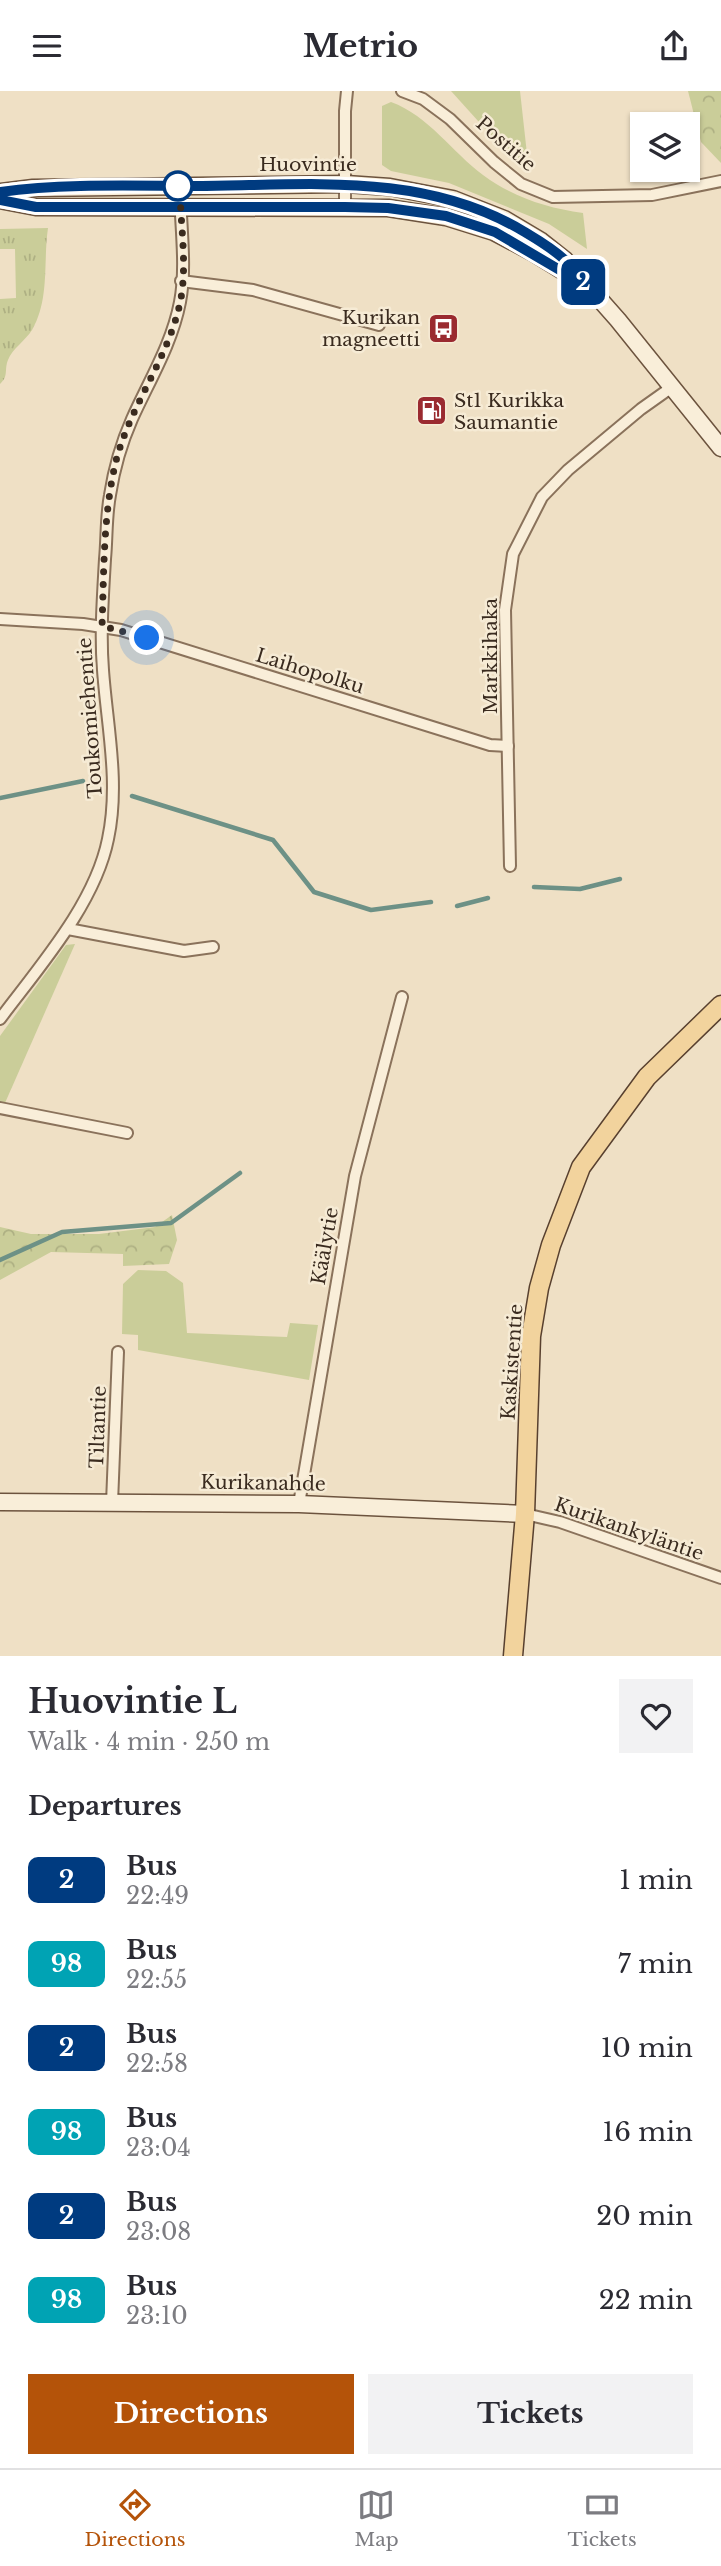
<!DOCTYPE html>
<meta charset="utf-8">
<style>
:root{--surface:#fff;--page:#f2f2f3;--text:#2b2b33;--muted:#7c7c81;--line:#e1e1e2;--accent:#b45309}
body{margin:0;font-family:"Libre Baskerville",serif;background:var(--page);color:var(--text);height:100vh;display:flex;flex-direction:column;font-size:26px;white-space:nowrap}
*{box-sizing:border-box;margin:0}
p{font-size:23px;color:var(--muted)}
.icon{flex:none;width:38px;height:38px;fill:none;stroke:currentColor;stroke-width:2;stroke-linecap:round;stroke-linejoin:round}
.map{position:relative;height:1565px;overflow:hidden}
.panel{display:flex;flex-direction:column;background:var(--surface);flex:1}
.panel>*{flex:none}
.badge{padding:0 14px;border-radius:10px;font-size:24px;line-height:46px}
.controls{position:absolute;left:630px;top:21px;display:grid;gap:14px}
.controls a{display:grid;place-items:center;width:70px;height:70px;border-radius:0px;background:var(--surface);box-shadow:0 2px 5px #0004;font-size:35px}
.you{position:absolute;width:35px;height:35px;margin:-18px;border:5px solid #fff;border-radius:50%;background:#1a73e8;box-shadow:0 0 0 10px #1a73e833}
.map>.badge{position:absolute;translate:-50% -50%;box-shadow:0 0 0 4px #fff}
h2{padding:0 28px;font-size:26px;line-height:63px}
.round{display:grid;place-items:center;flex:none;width:74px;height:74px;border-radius:0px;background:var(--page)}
.headline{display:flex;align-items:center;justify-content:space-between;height:119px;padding:0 28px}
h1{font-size:33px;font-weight:700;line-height:52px}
.cta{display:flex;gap:14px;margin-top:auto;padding:14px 28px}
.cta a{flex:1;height:80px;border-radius:0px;background:var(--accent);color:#fff;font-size:28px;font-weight:700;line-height:80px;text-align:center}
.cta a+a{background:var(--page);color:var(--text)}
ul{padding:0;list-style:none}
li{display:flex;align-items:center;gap:21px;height:84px;padding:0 28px}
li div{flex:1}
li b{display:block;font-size:26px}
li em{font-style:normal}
li .badge{min-width:77px;font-weight:700;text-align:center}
header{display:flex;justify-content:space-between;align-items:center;height:91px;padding:0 28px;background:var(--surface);font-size:32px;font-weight:700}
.menu{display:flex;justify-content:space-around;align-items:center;height:98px;border-top:2px solid var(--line);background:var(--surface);font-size:19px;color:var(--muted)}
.menu a{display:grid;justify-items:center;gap:4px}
.menu .current{color:var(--accent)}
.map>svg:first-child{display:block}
.green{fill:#cacd99}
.forest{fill:url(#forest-crowns)}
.park{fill:url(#park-tufts)}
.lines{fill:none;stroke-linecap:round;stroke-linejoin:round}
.stream{stroke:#6d9186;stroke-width:4.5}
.street-casing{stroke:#8a725b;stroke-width:14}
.secondary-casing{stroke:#6c533e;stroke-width:19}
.primary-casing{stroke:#58402f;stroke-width:21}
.street{stroke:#f9eed9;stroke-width:10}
.secondary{stroke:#f9eed9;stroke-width:16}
.primary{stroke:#f2d39d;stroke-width:18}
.line-casing{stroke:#fff;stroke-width:16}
.line{stroke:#003b80;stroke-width:10}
.walk{stroke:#3a2b1f;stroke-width:7;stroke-dasharray:0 12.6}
.stop-dot{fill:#fff;stroke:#003b80;stroke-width:3.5}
.labels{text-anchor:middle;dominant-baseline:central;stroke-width:5;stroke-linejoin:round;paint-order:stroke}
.street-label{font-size:19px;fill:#3a2b1f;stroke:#f6ebd5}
.poi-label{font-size:19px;fill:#3a2b1f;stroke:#f6ebd5;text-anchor:end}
</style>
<header><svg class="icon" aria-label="menu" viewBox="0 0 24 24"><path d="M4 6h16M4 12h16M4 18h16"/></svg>Metrio<svg class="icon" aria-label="share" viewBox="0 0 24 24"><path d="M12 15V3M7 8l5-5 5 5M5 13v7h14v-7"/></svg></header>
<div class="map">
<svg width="721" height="1565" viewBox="0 0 721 1565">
<defs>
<pattern id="forest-crowns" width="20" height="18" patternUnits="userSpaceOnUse" patternTransform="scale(1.75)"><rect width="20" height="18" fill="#cacd99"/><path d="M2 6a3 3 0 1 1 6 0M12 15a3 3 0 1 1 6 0" fill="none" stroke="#aeb083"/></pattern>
<pattern id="park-tufts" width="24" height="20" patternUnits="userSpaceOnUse" patternTransform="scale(1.75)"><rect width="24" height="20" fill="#cacd99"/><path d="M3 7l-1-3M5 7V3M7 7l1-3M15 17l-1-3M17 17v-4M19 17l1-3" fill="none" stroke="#aeb083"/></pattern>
</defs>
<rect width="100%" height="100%" fill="#efe0c5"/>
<g class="green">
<path d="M451,0H520L528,72L506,61Z"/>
<path d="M391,11C429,25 452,61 483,84C513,106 546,117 583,122L587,158L549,133L449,92L391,80L382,74V15Z"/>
<path d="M75,853L5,1012L0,1011V945L66,854Z"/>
<path d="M138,1179L166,1180L183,1192L187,1242L287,1246L290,1232L318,1234L309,1289L138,1259V1244L122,1243L123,1193Z"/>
</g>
<g class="forest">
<path d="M688,0H721V72L701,51Z"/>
<path d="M172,1124L177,1149L169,1173L123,1175V1163L51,1161L0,1189V1136L31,1143H99L155,1136Z"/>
</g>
<path class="park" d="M48,137C43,171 50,208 32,239C26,249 12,258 8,269C4,279 9,285 0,293V208L16,207L15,158H0V138Z"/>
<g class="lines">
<g class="stream">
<path d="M132,705L273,749L314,801L371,819L431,811"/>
<path d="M0,707L83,690"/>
<path d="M534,796L580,798L620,788"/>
<path d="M457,815L488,807"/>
<path d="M0,1169L62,1141L171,1132L240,1082"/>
</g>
<defs>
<g id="street">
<path d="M402,0L423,8L450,28L494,71L521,93L553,106L652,104L721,90"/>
<path d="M345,116V20L347,0"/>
<path d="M181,190L253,199L379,234"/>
<path d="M0,528L83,533L121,539L490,654L508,655"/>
<path d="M510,775L505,519L513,463L542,406L568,379L641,318L672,296"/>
<path d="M68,838L184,860L213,856"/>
<path d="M0,928C39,876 95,813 108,748C120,692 107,635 103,579C100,542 103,505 105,468C107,447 106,425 110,404C114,378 121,353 132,328C149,290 172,253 180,211C187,174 180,133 180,95"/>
<path d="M0,1017L127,1042"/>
<path d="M112,1412L118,1261"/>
<path d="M299,1413L355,1085L402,906"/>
<path d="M525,1423L560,1431L721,1487"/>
</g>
<g id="secondary">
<path d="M0,101L33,97L346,93L390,96L453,108L504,128L541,150L565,169L618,229L721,357"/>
<path d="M0,109L36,116L388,117L446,126L494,141L532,161L579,190"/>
<path d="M0,1411L299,1413L525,1423"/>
</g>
<path id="primary" d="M513,1565L525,1423L531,1245L539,1197L551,1154L581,1076L647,986L721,914"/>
</defs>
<use href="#street" class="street-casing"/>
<use href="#secondary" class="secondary-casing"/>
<use href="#primary" class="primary-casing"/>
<use href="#street" class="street"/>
<use href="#secondary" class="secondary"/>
<use href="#primary" class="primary"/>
</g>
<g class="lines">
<defs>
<path id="line" d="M0,101C66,92 135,95 202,95C312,94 424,81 523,140C538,149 554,158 567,171C574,178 580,187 587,195L495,141L446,125L388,117L345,116H36L0,109"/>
</defs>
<use href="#line" class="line-casing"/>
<use href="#line" class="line"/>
<path class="walk" d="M147,547L102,535C104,481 103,423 116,370C130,315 168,268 180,212C188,175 180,133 180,95H178"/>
</g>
<defs>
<symbol id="bus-square" viewBox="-11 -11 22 22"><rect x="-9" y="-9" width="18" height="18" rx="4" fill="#9a2a30" stroke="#f6ebd5"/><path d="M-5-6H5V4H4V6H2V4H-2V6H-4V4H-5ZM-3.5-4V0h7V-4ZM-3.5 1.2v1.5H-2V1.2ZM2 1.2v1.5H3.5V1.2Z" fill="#fff"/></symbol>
<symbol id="fuel-square" viewBox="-11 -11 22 22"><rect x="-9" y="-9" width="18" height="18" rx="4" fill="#9a2a30" stroke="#f6ebd5"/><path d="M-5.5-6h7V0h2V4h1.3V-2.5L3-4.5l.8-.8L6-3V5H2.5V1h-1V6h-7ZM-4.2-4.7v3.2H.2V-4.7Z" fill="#fff"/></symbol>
</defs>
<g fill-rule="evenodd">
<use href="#bus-square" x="426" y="220" width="35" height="35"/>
<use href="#fuel-square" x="414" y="302" width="35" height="35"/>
</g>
<circle class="stop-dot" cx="178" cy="95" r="14"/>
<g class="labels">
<g class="street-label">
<text transform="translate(506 53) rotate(41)">Postitie</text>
<text x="308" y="73">Huovintie</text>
<text transform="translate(490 565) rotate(-90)">Markkihaka</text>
<text transform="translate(310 580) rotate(17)">Laihopolku</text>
<text transform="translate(90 627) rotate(-94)">Toukomiehentie</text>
<text transform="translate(325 1155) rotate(-80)">Käälytie</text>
<text transform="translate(512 1271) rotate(-86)">Kaskistentie</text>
<text transform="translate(98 1336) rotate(-88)">Tiltantie</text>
<text transform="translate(263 1392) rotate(1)">Kurikanahde</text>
<text transform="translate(629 1438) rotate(19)">Kurikankyläntie</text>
</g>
<g class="poi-label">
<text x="420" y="226">Kurikan<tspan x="420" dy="22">magneetti</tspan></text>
<text x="454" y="309" text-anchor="start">St1 Kurikka<tspan x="454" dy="22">Saumantie</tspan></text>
</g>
</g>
</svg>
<div class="controls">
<a><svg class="icon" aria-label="layers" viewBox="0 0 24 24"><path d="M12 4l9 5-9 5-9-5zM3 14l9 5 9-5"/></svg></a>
</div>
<div class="you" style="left:147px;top:547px"></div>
<b class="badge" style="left:583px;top:191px;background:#003b80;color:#fff">2</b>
</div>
<section class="panel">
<div class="headline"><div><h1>Huovintie L</h1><p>Walk · 4 min · 250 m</p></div><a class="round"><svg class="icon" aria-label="heart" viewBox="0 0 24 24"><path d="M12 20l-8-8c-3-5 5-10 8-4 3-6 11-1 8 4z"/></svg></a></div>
<h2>Departures</h2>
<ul>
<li><span class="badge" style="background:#003b80;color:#fff">2</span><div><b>Bus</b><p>22:49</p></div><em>1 min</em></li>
<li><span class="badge" style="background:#00a3b4;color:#fff">98</span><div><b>Bus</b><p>22:55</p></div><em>7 min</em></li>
<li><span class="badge" style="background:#003b80;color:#fff">2</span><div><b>Bus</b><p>22:58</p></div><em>10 min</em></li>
<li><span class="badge" style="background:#00a3b4;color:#fff">98</span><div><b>Bus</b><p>23:04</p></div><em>16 min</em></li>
<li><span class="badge" style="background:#003b80;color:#fff">2</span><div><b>Bus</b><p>23:08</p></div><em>20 min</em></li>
<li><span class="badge" style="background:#00a3b4;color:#fff">98</span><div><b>Bus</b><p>23:10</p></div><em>22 min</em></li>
</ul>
<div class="cta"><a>Directions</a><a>Tickets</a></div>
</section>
<nav class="menu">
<a class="current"><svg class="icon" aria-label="directions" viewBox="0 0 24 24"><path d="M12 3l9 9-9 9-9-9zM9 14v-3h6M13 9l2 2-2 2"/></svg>Directions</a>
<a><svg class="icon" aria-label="map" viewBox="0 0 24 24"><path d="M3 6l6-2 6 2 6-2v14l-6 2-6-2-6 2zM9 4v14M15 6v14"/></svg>Map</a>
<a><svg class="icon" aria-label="tickets" viewBox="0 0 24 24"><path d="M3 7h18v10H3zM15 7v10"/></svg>Tickets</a>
</nav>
